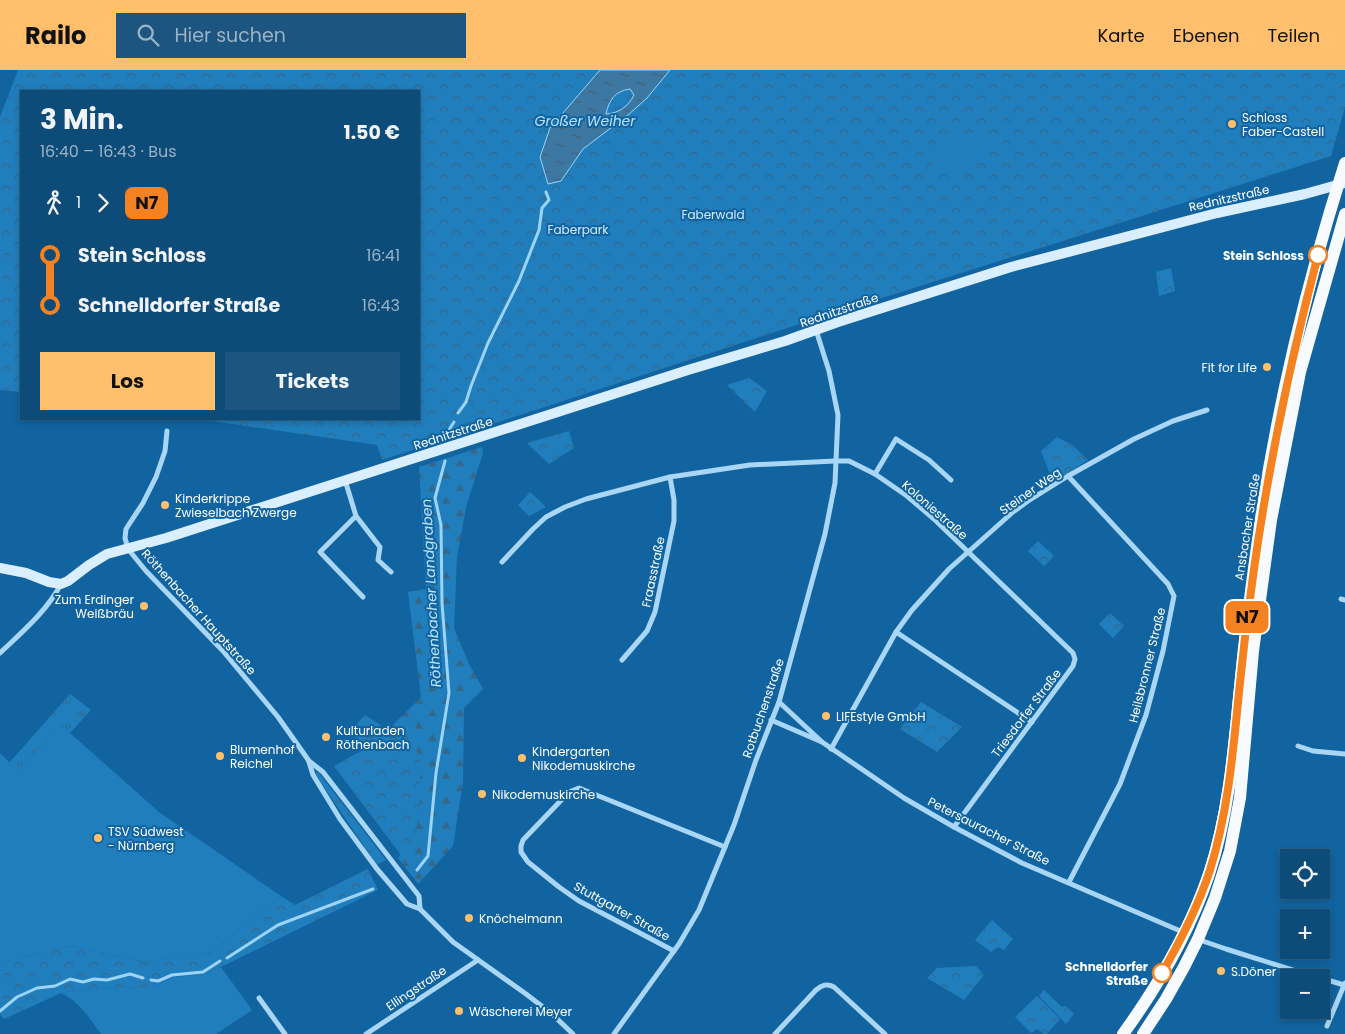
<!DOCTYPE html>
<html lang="de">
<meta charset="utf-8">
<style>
:root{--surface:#0d4b78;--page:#1b5580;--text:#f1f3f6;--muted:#9ab3c6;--line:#2d638a;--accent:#ffbf6d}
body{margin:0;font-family:Poppins,sans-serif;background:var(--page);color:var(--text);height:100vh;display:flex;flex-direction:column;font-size:19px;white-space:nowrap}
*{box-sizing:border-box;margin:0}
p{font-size:16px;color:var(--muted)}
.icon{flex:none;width:28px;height:28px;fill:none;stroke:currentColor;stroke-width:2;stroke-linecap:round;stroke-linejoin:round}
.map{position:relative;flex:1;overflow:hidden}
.details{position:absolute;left:20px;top:20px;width:400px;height:330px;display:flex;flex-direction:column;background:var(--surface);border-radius:0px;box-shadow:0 2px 8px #0003,0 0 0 1px var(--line)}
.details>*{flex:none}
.badge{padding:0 10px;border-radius:8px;font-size:18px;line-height:32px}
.controls{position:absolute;left:1280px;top:779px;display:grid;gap:10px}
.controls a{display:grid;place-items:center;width:50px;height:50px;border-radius:0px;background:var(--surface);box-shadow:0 2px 8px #0003,0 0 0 1px var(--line);font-size:25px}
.map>.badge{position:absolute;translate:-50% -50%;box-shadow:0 0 0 2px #fff}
.legs{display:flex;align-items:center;gap:8px;height:55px;padding:0 20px;font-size:16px}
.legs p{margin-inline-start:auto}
.summary{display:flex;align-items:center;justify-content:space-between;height:85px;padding:0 20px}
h1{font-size:28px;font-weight:700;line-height:38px}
.cta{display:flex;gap:10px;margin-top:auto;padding:10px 20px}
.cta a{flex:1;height:58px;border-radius:0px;background:var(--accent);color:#111;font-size:20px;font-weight:700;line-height:58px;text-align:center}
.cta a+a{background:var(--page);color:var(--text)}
ul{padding:0 20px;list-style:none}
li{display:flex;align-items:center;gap:18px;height:50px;font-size:19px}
li i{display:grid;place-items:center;width:8px;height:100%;margin:0 6px;background:currentColor}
li i::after{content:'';width:12px;height:12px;margin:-6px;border:4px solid;border-radius:50%;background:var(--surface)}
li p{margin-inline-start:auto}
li:first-child i{background:linear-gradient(#0000 50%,currentColor 0)}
li:last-child i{background:linear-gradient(currentColor 50%,#0000 0)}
header{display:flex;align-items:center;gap:30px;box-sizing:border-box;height:70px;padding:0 25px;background:var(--accent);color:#111}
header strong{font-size:24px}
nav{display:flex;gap:28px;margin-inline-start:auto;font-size:18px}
.search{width:350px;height:45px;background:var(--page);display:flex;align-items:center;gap:12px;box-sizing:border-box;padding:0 18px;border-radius:0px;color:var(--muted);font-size:19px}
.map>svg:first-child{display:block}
.grass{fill:url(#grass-tufts)}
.forest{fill:url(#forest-firs)}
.park{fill:url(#park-crowns)}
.pitch{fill:#207ebd}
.water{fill:url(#water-ripples);stroke:#9bd4f8;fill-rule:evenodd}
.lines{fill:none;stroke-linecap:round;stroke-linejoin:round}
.stream{stroke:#9bd4f8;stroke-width:3}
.minor{stroke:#a9d6f5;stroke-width:5}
.secondary{stroke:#d9eefe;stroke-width:10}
.primary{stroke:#f7fbff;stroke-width:12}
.line-1-casing{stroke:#fff;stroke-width:11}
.line-1{stroke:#f58220;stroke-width:8}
.poi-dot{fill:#ffbf6d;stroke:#1164a0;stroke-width:2}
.stop-1-dot{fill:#fff;stroke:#f58220;stroke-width:2.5}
.labels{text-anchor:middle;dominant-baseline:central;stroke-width:4;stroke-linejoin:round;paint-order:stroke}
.poi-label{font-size:12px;fill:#fff;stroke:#1164a0;text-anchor:start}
.street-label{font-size:12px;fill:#fff;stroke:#1164a0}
.park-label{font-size:12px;fill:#d2ecfe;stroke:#1164a0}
.stop-label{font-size:12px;font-weight:bold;fill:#fff;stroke:#1164a0;text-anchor:end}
.water-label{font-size:14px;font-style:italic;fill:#b9e2fb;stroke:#1164a0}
</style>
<header>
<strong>Railo</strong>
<div class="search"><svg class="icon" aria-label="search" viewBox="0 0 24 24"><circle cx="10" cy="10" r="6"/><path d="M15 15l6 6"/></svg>Hier suchen</div>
<nav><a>Karte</a><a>Ebenen</a><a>Teilen</a></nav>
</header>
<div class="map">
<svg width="1345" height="964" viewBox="0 0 1345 964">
<defs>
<pattern id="grass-tufts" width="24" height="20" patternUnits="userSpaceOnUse" patternTransform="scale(1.25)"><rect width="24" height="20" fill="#207ebd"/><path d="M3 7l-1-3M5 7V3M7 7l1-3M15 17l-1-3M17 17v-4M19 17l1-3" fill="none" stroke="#34688a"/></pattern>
<pattern id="forest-firs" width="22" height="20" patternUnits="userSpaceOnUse" patternTransform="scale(1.25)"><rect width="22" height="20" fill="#207ebd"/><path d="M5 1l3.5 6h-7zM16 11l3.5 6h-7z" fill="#34688a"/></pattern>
<pattern id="park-crowns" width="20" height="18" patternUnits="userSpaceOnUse" patternTransform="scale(1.25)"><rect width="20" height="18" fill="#207ebd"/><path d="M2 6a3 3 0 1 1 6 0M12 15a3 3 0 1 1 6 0" fill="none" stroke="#34688a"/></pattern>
<pattern id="water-ripples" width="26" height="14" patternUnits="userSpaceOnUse" patternTransform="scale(1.25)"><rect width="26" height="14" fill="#3d78a2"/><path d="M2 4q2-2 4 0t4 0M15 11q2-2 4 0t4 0" fill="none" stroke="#446277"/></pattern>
</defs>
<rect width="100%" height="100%" fill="#1164a0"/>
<g class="grass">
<path d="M70,624L91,640L70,663L61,655L17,700L9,693Z"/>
<path d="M316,702L319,703L386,790L377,795L315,704Z"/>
</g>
<path class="forest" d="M482,377L483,383L466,437L457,487L454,558L469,594L483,619L464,638L463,712L453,776L418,814L398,788L416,763L420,730V686L390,667L388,660L421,627L408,522L426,519L419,397Z"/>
<g class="park">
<path d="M18,0H1345V37L1331,86L778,261L382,390L377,375L205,350L204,349H419V21H21V322L0,320V47Z"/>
<path d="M1171,198L1175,221L1159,226L1156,202Z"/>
<path d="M749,308L767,321L755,342L727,315Z"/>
<path d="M569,361L574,378L549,394L527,373Z"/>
<path d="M1057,367L1072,375L1088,390L1053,412L1041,381Z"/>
<path d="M530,422L546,437L529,446L518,435Z"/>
<path d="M1038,471L1054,486L1044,496L1028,481Z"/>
<path d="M1110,543L1124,556L1113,568L1099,554Z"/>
<path d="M921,632L962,657L937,682L900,659Z"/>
<path d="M365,645L388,660L390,667L403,664L420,686V730L416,763L401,785L334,696L361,681L352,659Z"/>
<path d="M368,799L378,820L221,897L200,905L175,907L152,917L93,919L61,923L4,949L0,944V895L15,889L70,876L144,892L211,882L281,826L295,835Z"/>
<path d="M992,850L1013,869L1004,880L998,877L991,882L975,870Z"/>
<path d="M976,896L984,905L964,930L927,908L937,898Z"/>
<path d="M1044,920L1062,937L1066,936L1074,944L1066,954L1039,926Z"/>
<path d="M1037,926L1060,949L1047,964H1044L1037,959L1031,963L1015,947Z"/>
</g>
<g class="pitch">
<path d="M980,60L990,87L936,107L927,80Z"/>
<path d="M61,655L159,742L281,826L211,882L144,892L70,876L15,889L0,895V683L17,700Z"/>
<path d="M221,897L252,940L216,964H101C90,949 79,931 61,923L93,919L152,917L175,907L200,905Z"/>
</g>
<path class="water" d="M600,0H670L647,28L628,45L583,79L561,111L548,114L540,87L550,58ZM630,19L634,25C628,37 619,43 606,44C609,30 615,21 630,19Z"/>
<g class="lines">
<g class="stream">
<path d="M458,343L466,332L471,316L488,273L519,211L539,160L542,138L549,130L546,122"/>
<path d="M442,371L454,352"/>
<path d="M417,800L428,786L436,703L449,623L442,533L441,455L435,428L445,391"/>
<path d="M227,888L278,855L373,819"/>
<path d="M151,910L158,911L172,905L203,902L220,891"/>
<path d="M0,941L17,927L37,918L55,916L70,909L83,912L94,909L107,910L130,904L143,908"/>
</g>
<g class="minor">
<path d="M167,361L165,381L156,407L143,433L126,459L125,468L128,479L146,501L223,581L278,647L309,691L323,702L419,826L420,839"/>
<path d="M875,404L896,369L929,390L951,410"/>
<path d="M1068,406L1168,514L1174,526L1163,581L1146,645L1120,714L1069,812"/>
<path d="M345,410L356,446L380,477L378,490L391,502"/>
<path d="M356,446L320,482L363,527"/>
<path d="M502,492L533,459L546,447L565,437L586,429L670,407L750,395L835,391H849L875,404L907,426L934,449L1073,583L1075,589L1073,596L954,757"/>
<path d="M1341,529L1345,530"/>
<path d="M896,562L1032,652"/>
<path d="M0,583C22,562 47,541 61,514"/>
<path d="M622,590L647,561L655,542L674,451V430L670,407"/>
<path d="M771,650L822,672L779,632"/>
<path d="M822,672L904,728L954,757L1022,793L1185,863"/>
<path d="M1298,676L1313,681L1345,684"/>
<path d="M831,679L896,562L912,540L949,499L1013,442L1028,431L1068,406L1134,369L1173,351L1207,340"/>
<path d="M309,692L313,705L340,749L377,799L407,834L420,839L453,872L526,924L552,944L573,964"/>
<path d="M1197,869L1226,879L1318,908"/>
<path d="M674,881L579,831L559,817L528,792L521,782V776L523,770L569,722L579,718L725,777"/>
<path d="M1321,908L1344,915"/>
<path d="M259,928L285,964"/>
<path d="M1327,956L1345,913"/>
<path d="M366,964L478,890"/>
<path d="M614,964L679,874L699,840L734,755L756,690L779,632L825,464L835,413L838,345L829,301L816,260"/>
<path d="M775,964L816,920C822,915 827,913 834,917L885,964"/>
</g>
<path class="secondary" d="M0,498L26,503L49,512L61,514L68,511L89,495L107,484L166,468L688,300L785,271L838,252L1011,197L1217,143L1305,124L1344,113"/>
<g class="primary">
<path d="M1123,964C1158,916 1190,860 1209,804C1231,737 1235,666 1242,597C1247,547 1254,497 1261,448C1279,328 1308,209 1345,93"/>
<path d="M1143,964L1166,929L1184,897L1198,869L1215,828L1230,781L1240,728L1253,581L1271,450L1300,302L1345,144"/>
</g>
</g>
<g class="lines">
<defs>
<path id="line-1" d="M1162,903C1181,870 1198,837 1210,800C1228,742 1233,683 1239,622C1243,581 1248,540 1254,499C1269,393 1291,288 1318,185"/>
</defs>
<use href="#line-1" class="line-1-casing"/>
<use href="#line-1" class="line-1"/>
</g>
<g class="poi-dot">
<circle cx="1232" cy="54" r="5"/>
<circle cx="1267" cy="297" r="5"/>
<circle cx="165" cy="435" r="5"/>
<circle cx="144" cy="536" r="5"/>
<circle cx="826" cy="646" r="5"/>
<circle cx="326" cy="667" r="5"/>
<circle cx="220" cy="686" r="5"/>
<circle cx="522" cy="688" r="5"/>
<circle cx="482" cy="724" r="5"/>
<circle cx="98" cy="768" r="5"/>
<circle cx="469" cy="848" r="5"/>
<circle cx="1221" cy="901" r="5"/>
<circle cx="459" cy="941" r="5"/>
</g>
<g class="stop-1-dot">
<circle cx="1318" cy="185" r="9"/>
<circle cx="1162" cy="903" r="9"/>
</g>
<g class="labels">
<g class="poi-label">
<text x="1242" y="47">Schloss<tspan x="1242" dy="14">Faber-Castell</tspan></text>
<text x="1257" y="297" text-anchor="end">Fit for Life</text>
<text x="175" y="428">Kinderkrippe<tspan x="175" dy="14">Zwieselbach Zwerge</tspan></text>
<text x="134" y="529" text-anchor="end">Zum Erdinger<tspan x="134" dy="14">Weißbräu</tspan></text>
<text x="836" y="646">LIFEstyle GmbH</text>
<text x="336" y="660">Kulturladen<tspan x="336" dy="14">Röthenbach</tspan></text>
<text x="230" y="679">Blumenhof<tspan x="230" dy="14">Reichel</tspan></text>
<text x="532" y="681">Kindergarten<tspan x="532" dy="14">Nikodemuskirche</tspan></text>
<text x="492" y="724">Nikodemuskirche</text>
<text x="108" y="761">TSV Südwest<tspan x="108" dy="14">- Nürnberg</tspan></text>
<text x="479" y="848">Knöchelmann</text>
<text x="1231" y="901">S.Döner</text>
<text x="469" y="941">Wäscherei Meyer</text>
</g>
<g class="street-label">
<text transform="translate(1229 128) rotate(-13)">Rednitzstraße</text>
<text transform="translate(839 240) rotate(-19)">Rednitzstraße</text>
<text transform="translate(453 363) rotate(-18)">Rednitzstraße</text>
<text transform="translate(1030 421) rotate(-35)">Steiner Weg</text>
<text transform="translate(935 440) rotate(41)">Koloniestraße</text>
<text transform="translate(1247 457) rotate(-81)">Ansbacher Straße</text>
<text transform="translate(653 502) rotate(-78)">Fraasstraße</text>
<text transform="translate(199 542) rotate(48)">Röthenbacher Hauptstraße</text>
<text transform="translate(1147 595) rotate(-76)">Heilsbronner Straße</text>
<text transform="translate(763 638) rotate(-71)">Rotbuchenstraße</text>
<text transform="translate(1026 643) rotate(-53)">Triesdorfer Straße</text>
<text transform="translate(989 761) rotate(27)">Petersauracher Straße</text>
<text transform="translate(622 841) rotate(29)">Stuttgarter Straße</text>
<text transform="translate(416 918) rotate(-34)">Ellingstraße</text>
</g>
<g class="park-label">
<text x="713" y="144">Faberwald</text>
<text x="578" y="159">Faberpark</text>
</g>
<g class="stop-label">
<text x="1304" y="185">Stein Schloss</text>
<text x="1148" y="896">Schnelldorfer<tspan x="1148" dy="14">Straße</tspan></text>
</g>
<g class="water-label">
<text x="585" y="51">Großer Weiher</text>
<text transform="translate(431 523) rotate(-93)">Röthenbacher Landgraben</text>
</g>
</g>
</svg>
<div class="controls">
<a><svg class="icon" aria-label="locate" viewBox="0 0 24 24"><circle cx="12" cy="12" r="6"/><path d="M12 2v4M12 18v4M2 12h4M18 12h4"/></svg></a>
<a>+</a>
<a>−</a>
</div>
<b class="badge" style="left:1247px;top:547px;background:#f58220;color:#111">N7</b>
<section class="details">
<div class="summary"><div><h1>3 Min.</h1><p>16:40 – 16:43 · Bus</p></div><b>1.50 €</b></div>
<div class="legs"><svg class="icon" aria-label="walk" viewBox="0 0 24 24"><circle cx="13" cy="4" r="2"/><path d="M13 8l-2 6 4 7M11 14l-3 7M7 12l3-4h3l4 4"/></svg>1<svg class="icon" aria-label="forward" viewBox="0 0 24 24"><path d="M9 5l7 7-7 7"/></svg><b class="badge" style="background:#f58220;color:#111">N7</b></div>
<ul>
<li><i style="color:#f58220"></i><b>Stein Schloss</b><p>16:41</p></li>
<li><i style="color:#f58220"></i><b>Schnelldorfer Straße</b><p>16:43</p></li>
</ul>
<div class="cta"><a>Los</a><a>Tickets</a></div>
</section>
</div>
